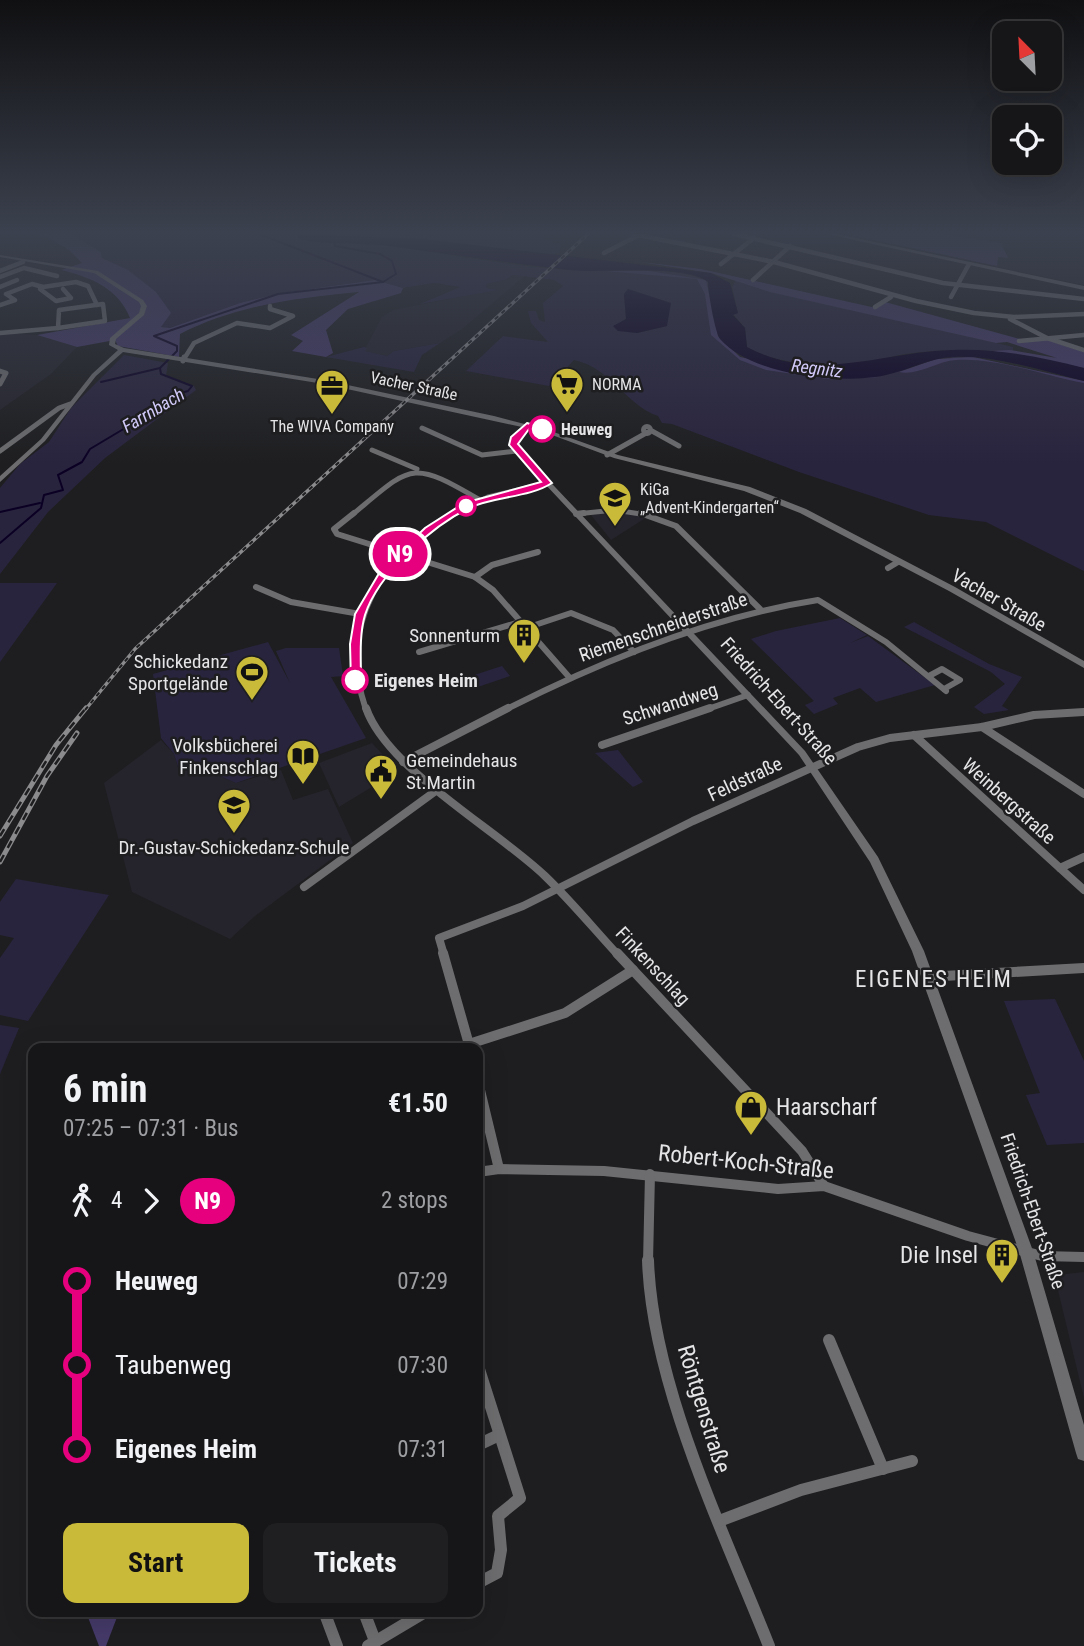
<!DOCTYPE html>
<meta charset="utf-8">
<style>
:root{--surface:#161618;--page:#1f1f21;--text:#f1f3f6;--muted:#9e9fa2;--line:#353537;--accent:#caba3a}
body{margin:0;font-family:"Roboto Condensed",sans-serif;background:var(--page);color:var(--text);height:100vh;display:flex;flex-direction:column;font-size:26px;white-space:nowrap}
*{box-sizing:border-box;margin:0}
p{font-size:23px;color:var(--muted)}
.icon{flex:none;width:38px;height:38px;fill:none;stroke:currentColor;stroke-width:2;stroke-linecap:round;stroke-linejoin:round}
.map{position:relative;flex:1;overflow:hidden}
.sheet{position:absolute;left:28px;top:1043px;width:455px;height:574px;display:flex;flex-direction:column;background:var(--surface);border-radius:14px;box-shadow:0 7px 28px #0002,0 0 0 2px var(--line)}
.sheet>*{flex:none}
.badge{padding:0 14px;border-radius:23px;font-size:24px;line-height:46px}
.needle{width:46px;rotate:336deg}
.fabs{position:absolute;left:992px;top:21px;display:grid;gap:14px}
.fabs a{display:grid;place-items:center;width:70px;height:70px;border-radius:14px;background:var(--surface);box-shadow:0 7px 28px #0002,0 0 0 2px var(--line);font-size:35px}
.map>.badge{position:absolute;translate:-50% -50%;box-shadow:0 0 0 4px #fff}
.legs{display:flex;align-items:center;gap:10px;height:77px;padding:0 35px;font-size:23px}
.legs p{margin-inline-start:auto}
.headline{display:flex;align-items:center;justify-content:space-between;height:119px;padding:0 35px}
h1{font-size:38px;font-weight:700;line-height:52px}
.action{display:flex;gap:14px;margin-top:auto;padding:14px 35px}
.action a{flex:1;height:80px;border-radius:14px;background:var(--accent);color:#111;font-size:28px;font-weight:700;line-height:80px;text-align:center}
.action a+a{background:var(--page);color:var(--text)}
ul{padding:0 35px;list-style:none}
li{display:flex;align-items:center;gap:24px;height:84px;font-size:26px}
li i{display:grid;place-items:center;width:10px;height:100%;margin:0 9px;background:currentColor}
li i::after{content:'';width:18px;height:18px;margin:-9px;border:5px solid;border-radius:50%;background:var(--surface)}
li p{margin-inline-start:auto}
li:first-child i{background:linear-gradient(#0000 50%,currentColor 0)}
li:last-child i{background:linear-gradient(currentColor 50%,#0000 0)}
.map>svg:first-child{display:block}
.built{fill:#25242c}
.green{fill:#29243e;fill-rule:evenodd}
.forest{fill:#453a69}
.water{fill:#0b0024}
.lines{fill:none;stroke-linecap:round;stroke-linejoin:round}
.stream{stroke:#0b0024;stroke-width:2}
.minor-far5{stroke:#6d6d6f;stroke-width:4.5}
.minor-far4{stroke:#6d6d6f;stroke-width:5}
.minor-far3{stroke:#6d6d6f;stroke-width:6}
.minor-far2{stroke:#6d6d6f;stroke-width:8}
.minor-far1{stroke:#6d6d6f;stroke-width:10}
.minor{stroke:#6d6d6f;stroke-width:12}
.tertiary{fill:#6d6d6f;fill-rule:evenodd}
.secondary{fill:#6d6d6f;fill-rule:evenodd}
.rail-far1-casing{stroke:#8b8a8c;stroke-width:3.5}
.rail-casing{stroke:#8b8a8c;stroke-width:5}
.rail-far1{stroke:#1e1e20;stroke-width:2;stroke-dasharray:4.5;stroke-linecap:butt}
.rail{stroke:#1e1e20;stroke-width:2.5;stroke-dasharray:8;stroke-linecap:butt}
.line-1{fill:#e6007e;stroke:#fff;stroke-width:2}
.stop-1-dot{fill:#fff;stroke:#e6007e;stroke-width:3.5}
.labels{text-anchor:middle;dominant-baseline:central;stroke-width:5;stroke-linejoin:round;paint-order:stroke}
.far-poi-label{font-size:16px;fill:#e5e4e6;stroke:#1e1e20;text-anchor:start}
.far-street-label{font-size:16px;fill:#e5e4e6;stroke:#1e1e20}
.far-stop-label{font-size:16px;font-weight:bold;fill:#e5e4e6;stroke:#1e1e20;text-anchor:start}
.far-water-label{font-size:18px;font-style:italic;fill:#d1c9f8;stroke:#1e1e20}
.street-label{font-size:19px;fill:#e5e4e6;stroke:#1e1e20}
.poi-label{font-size:19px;fill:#e5e4e6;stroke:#1e1e20;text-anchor:end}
.stop-label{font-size:19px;font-weight:bold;fill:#e5e4e6;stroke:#1e1e20;text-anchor:start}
.quarter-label{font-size:23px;letter-spacing:2px;fill:#e5e4e6;stroke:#1e1e20}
.near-poi-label{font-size:23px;fill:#e5e4e6;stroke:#1e1e20;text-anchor:start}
.near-street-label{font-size:23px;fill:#e5e4e6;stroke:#1e1e20}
</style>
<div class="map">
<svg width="1084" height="1646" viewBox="0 0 1084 1646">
<rect width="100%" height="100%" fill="#1e1e20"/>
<g class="built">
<path d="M844,234H1084V285L989,265Z"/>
<path d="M513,275L525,276L462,329L440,343L394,351L387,356L364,351L382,317L393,310L496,290L487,288L485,283L505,280Z"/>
<path d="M0,333L37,335L77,347L51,374L0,410Z"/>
<path d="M616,511L647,517L611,540L591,515Z"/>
<path d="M161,740L174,754L179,771L197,766L236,783L281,770L293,800L328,789L353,843L255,916L230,939L132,892L104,783Z"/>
<path d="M372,743L398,771L339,807L319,763Z"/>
<path d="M1084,1272V1398L1056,1282L1066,1274Z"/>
</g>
<g class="green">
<path d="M71,234H296L299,239C329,246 359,242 389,246C449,254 510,266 570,270C604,273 680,264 708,282L718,336L740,357L833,377H861L884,375L953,357H973L1084,381V571L986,522L929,515L799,472L672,424L662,423L658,416C627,406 610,367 574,360L549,386L466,371L503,336L548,342L531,323L528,311H536L539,320L545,322L543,303L563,286L554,280L513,275L505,280L486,284L487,288L499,290L420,304L460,287L434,283L403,288L375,280L281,293L240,303L170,328L160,327L164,320L163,306L129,271L102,258L101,252ZM624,294L667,326L637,333L614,326L626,319Z"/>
<path d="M339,234H530L561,245L559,252L553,255L441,241Z"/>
<path d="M736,280L1013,347V353C976,349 942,349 905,354C891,356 878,362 863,363C824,368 783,365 747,348L745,328L733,314L738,313L732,287Z"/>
<path d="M440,343L422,355L414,372L326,357L364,347L367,348L365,351L387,356L394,351Z"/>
<path d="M124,355L168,363L166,376L194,386L196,390L105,458L48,512L0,574V488L20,464L49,442L71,408Z"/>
<path d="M0,583H57L0,662Z"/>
<path d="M840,618L867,635L850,643L868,636L935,685L876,702L860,688L833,698L838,704L814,714L805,705L814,701L751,639L776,631Z"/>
<path d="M914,622L989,664L1022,677L1002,706L1009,710L984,714L974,707L1005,684L991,672L904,627Z"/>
<path d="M268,642L290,683L276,651L286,648H339L343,676L331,677L366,738L236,783L197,766L179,770L174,754L161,738L153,674Z"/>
<path d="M502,666L510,676L472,689L465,678Z"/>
<path d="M618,750L643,782L633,787L595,753Z"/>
<path d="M16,879L109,895L28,1021L0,1015V958L14,938L0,935V902Z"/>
<path d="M1055,999L1084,1061V1143L1047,1145L1026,1095L1040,1093L1004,1001Z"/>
<path d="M0,1025L19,1028L0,1074Z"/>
</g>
<g class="forest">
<path d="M43,234H71L101,252L102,258L128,270L156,292L171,313L161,327L170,328L240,303L281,293L375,280L403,288L401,293L348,309L326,330L333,353L326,357L292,351L303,341L291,335L359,292C296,298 237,305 180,334L179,357L118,346L115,340L77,347L37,335L130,318C119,289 91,277 61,270L82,263L69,250Z"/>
<path d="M846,234H940L1001,243L1008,258L998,257L997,266Z"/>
<path d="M633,261L701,269L876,308L885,302L1020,339H1044L1084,352V368L992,351L1010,350L1057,358L1007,342L996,343L770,292L711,273Z"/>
<path d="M606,271H649L706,280L718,336L740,357L833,377H881L828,379L766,370L740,360L711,335L705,294L697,279Z"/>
<path d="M973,357L1084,381V383C1046,376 995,357 956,360C937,361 918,376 899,372L936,359Z"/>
<path d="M86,1612H119L106,1646H99Z"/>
</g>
<g class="water">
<path d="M296,234L423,239L711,273L730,283L738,313L733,315L745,328L747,347C816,384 881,352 952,350C996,348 1041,357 1084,368V381C1042,371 996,355 953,357C930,358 909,370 886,375C840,385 753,376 720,339C715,332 708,292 708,282C682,263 603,274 570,270C510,263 449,254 389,246C359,242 329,246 299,239Z"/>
<path d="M628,289L671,303L667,326L637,333L618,331L613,326L626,319L624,294Z"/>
</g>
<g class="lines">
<g class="stream">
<path d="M259,234L383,282"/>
<path d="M101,382L160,368"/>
<path d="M0,512L40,503"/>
<path d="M0,543L41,508L44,495L63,490L58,475L82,462L90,449L147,415L152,408L171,402L174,395L188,391L192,386L161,374L160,368L177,351V346L154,336L278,294L383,282L396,274L392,261L380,254L335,246L334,241"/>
</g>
<g class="minor-far5">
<path d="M632,234L774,262L916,301L974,313L1014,317L1084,314"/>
<path d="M734,234L943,283L1084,299"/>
<path d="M604,253L639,235"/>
<path d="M721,264L754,238"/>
<path d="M0,271L23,262"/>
<path d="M0,277L24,268L57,276"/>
<path d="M753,280L790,246"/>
<path d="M0,287L17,280"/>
<path d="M42,287L40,289L56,301L71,298L63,289"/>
<path d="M951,297L969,264"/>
<path d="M103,304L105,321L58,328L59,310Z"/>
<path d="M0,305L15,300L6,294L32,284L43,287L76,282L88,286L97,305"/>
<path d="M875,307L891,297"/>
<path d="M1010,319L1047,338L1084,350"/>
<path d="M0,333L58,328"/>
<path d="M1019,341L1084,335"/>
<path d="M184,359L194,343L237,323L270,328L293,316L270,309V306"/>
</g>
<g class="minor-far4">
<path d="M183,361L184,357"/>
<path d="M0,371L6,373L0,384"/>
<circle cx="647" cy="430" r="3.5"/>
<path d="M422,428L482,455L517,451"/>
<path d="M652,431L679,446"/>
<path d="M372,450L417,469"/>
<path d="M0,451L59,408L70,404"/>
<path d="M607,455L648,432"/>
<path d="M576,514L615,510L647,515"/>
<path d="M352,515C412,465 410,459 480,500"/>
<path d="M452,515L488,497L547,483"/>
</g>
<g class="minor-far3">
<path d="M354,513L334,529L337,534L475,577L493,590L569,677"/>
<path d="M640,513L676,526L760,609"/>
<path d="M576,514L584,513"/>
<path d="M888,568L898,562"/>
<path d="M475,577L492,565L538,552"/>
<path d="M256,587L291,602L360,614"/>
<path d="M526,628L571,613L613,630L634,652"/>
<path d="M419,652L520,622"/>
<path d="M929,676L942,669L960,680L944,689"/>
<path d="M366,710C337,625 381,555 455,513"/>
<path d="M505,710C603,660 709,617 818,600L886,642L946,691"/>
<path d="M705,710L748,695"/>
</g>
<g class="minor-far2">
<path d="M366,708C387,769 496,829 545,876C571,901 594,929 618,955"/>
<path d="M982,727L1084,794"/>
<path d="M914,735L1084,890"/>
<path d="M602,745L710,708"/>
<path d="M403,762L508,708"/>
<path d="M1060,868L1084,857"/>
<path d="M304,887L437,790"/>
<path d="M444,955L439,938L523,906L693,821L858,747L890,738L982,727L1034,715L1084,712"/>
</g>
<g class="minor-far1">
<path d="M443,953L470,1048"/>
<path d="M617,953L802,1151L824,1186"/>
<path d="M926,977L1084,968"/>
<path d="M469,1044L565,1013L633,970"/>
<path d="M478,1082L499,1169"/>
<path d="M478,1172L499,1169L604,1171L778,1189L824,1186L968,1236L1042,1256L1084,1257"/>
<path d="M648,1262L650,1174"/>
</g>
<g class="minor">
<path d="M648,1260C652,1385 723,1530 769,1646"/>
<path d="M829,1340L883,1469"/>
<path d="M478,1366L520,1498L498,1516L501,1550L497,1573L478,1583"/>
<path d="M478,1445L499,1435"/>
<path d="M719,1521L801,1490L912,1461"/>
<path d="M329,1612L325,1614L337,1646"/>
<path d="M364,1612L375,1641"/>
<path d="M368,1646L425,1612"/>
</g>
<path class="tertiary" d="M0,255L98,271L143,300L147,306L144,315L116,339L115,344L124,348L324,380L494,416L548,430L618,455L750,487L806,509L955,587L1084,661V668L949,591L800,513L744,491L614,458L544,432L528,429L517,439L520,450L805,751L878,857L924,951L1033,1251L1084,1425V1461L1078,1459L1076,1453L1019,1251L912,951L870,862L799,755L515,452L511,439L522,427L324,384L123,352L96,376L45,441L0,482V476L41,439L92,374L118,350L109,345L110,338L139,313L141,306L139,302L94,273L0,257Z"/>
<path class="secondary" d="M827,234H837L1084,286V290Z"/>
<defs>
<path id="rail-far1" d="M85,710L135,649L588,234"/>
<g id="rail">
<path d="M0,836L56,745L86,708"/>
<path d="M0,862L47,776L77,733"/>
</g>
</defs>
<use href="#rail-far1" class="rail-far1-casing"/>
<use href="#rail" class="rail-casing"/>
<use href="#rail-far1" class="rail-far1"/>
<use href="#rail" class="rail"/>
</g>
<linearGradient id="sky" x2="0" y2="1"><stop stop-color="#101012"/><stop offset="0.5" stop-color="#3b414e"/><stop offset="1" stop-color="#3b414e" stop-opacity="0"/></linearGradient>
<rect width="1084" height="464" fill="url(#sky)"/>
<path class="line-1" d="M527,423L546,429L542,432L529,429L518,444L552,483C529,498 494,496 469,508C432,526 378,574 365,615C359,635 361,659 361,680L351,682L350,644L355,614L381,570L425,528L464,503L541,482L509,445L511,437Z"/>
<defs>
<symbol id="supermarket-pin" viewBox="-11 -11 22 30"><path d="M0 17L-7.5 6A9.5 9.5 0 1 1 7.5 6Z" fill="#caba3a" stroke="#1e1e20"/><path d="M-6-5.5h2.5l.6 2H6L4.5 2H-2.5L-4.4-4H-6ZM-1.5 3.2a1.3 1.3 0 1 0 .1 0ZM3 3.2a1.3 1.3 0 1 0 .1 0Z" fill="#111"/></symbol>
<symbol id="office-pin" viewBox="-11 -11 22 30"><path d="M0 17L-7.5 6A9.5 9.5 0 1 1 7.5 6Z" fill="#caba3a" stroke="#1e1e20"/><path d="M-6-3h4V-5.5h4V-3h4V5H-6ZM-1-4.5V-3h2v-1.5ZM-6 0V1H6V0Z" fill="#111"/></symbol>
<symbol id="school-pin" viewBox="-11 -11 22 30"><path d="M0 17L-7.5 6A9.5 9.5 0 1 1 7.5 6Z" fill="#caba3a" stroke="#1e1e20"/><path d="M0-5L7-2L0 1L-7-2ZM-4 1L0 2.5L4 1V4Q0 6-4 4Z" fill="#111"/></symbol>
<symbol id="building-pin" viewBox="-11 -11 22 30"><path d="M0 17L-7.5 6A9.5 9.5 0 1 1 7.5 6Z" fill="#caba3a" stroke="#1e1e20"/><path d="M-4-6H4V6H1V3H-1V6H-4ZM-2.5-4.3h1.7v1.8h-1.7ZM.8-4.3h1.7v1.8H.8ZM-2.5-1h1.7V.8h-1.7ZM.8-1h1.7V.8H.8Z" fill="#111"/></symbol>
<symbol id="stadium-pin" viewBox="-11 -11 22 30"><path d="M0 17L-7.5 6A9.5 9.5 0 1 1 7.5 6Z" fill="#caba3a" stroke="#1e1e20"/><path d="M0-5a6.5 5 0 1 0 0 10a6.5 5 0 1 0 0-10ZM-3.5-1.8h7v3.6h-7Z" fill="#111"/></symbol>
<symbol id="library-pin" viewBox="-11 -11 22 30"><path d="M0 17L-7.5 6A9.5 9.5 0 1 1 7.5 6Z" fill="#caba3a" stroke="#1e1e20"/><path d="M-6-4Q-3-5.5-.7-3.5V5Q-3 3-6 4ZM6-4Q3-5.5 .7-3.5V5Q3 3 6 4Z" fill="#111"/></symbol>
<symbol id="civic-pin" viewBox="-11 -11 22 30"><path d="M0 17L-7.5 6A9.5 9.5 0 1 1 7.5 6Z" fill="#caba3a" stroke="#1e1e20"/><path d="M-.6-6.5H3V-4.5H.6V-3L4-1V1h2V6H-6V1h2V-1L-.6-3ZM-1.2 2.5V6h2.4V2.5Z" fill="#111"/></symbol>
<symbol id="shop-pin" viewBox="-11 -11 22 30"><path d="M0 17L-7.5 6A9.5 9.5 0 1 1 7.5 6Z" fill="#caba3a" stroke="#1e1e20"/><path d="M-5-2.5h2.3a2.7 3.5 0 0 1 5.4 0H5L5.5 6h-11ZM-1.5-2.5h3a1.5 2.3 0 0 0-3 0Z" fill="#111"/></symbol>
</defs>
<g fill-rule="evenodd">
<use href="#supermarket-pin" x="548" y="365" width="38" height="52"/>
<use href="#office-pin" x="313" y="367" width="38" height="52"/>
<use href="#school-pin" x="596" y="479" width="38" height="52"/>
<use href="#building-pin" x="505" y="616" width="38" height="52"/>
<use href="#stadium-pin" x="233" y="653" width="38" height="52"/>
<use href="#library-pin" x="284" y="737" width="38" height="52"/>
<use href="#civic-pin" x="362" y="752" width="38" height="52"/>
<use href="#school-pin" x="215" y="786" width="38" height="52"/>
<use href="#shop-pin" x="732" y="1088" width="38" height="52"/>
<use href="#building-pin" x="983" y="1236" width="38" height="52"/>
</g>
<g class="stop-1-dot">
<circle cx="542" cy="429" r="12"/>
<circle cx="466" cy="506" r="9"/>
<circle cx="355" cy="680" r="12"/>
</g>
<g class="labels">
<g class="far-poi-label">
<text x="592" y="384">NORMA</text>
<text x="332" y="426" text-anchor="middle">The WIVA Company</text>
<text x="640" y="489">KiGa<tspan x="640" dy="18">„Advent-Kindergarten“</tspan></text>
</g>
<g class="far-street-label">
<text transform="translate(414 386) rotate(12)">Vacher Straße</text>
</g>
<g class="far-stop-label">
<text x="561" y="429">Heuweg</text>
</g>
<g class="far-water-label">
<text transform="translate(817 368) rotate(7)">Regnitz</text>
<text transform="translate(153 410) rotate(-31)">Farrnbach</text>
</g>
<g class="street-label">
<text transform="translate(999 600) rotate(30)">Vacher Straße</text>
<text transform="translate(663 627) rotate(-19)">Riemenschneiderstraße</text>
<text transform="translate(779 701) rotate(48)">Friedrich-Ebert-Straße</text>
<text transform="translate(670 704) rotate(-18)">Schwandweg</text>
<text transform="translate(745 779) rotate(-25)">Feldstraße</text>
<text transform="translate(1009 801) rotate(42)">Weinbergstraße</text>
<text transform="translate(653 966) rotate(47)">Finkenschlag</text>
<text transform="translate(1033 1211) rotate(71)">Friedrich-Ebert-Straße</text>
</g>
<g class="poi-label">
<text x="500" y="635">Sonnenturm</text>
<text x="228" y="661">Schickedanz<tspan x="228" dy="22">Sportgelände</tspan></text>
<text x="278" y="745">Volksbücherei<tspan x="278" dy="22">Finkenschlag</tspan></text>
<text x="406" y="760" text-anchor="start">Gemeindehaus<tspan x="406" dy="22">St.Martin</tspan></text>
<text x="234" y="847" text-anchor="middle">Dr.-Gustav-Schickedanz-Schule</text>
</g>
<g class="stop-label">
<text x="374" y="680">Eigenes Heim</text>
</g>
<g class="quarter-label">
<text x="934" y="979">EIGENES HEIM</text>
</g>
<g class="near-poi-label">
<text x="776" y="1107">Haarscharf</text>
<text x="978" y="1255" text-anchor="end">Die Insel</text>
</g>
<g class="near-street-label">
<text transform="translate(746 1162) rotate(6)">Robert-Koch-Straße</text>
<text transform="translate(704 1409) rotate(73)">Röntgenstraße</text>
</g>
</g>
</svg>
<div class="fabs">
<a><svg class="needle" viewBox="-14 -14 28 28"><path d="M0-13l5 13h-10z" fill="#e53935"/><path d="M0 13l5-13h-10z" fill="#9e9fa2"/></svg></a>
<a><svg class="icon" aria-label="locate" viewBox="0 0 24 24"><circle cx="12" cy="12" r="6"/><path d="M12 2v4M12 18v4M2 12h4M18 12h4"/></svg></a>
</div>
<b class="badge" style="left:400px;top:554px;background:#e6007e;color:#fff">N9</b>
<section class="sheet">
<div class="headline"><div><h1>6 min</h1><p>07:25 – 07:31 · Bus</p></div><b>€1.50</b></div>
<div class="legs"><svg class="icon" aria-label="walk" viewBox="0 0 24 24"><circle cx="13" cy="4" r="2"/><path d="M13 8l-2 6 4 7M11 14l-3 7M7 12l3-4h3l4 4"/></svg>4<svg class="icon" aria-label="forward" viewBox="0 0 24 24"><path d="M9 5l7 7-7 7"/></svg><b class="badge" style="background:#e6007e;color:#fff">N9</b><p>2 stops</p></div>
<ul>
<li><i style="color:#e6007e"></i><b>Heuweg</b><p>07:29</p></li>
<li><i style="color:#e6007e"></i><span>Taubenweg</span><p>07:30</p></li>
<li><i style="color:#e6007e"></i><b>Eigenes Heim</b><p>07:31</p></li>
</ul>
<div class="action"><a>Start</a><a>Tickets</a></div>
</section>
</div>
